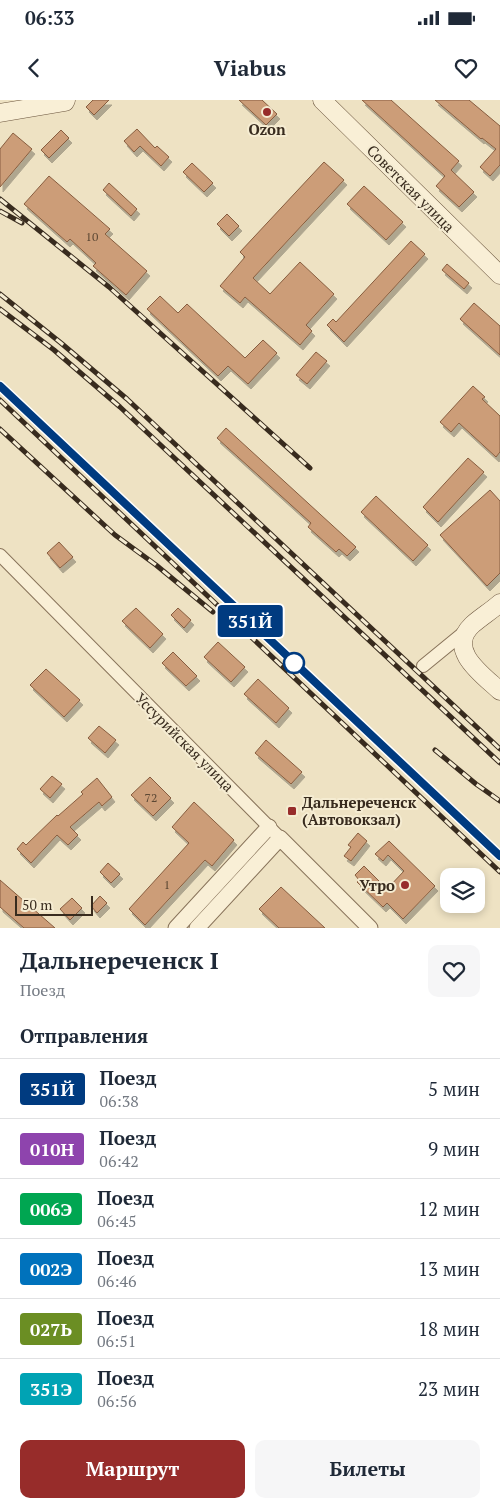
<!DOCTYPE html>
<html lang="ru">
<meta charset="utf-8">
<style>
:root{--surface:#fff;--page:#f6f6f7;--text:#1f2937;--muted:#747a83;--line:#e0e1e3;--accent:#972c2a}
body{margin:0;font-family:"PT Serif",serif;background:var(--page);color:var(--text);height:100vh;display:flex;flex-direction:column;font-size:19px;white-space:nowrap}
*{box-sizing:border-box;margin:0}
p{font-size:16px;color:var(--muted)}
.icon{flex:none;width:28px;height:28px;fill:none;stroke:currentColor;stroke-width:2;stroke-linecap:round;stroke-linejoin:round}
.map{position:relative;height:828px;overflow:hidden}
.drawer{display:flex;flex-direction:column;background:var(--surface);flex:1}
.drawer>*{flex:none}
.badge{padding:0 10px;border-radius:4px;font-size:18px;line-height:32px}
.fabs{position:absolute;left:440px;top:768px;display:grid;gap:10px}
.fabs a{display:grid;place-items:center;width:45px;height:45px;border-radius:10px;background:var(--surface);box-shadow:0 2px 8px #0003;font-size:25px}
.scale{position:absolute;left:15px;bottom:12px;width:78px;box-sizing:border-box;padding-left:5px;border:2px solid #382b1e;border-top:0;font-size:14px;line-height:18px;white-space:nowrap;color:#382b1e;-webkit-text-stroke:4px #f5ecd2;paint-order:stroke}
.map>.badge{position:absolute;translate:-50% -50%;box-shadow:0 0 0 2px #fff}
h2{padding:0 20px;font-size:19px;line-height:45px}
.round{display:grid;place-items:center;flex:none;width:52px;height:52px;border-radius:10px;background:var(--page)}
.overview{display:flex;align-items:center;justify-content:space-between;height:85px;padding:0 20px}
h1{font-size:24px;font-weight:600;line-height:38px}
.primary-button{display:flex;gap:10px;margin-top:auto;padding:10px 20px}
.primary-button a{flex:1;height:58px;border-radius:10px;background:var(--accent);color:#fff;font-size:20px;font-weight:600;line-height:58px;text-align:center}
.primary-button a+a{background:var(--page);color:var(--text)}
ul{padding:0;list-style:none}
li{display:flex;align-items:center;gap:15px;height:60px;padding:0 20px;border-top:1px solid var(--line)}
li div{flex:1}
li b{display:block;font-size:19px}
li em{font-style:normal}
li .badge{min-width:55px;font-weight:700;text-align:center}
.status{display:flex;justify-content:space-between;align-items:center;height:35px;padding:0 25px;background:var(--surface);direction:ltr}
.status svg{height:14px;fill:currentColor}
header{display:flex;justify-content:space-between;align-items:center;height:65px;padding:0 20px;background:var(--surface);font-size:22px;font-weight:600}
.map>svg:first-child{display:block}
.building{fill:#cc9d78;stroke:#875d3f;filter:url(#shadow)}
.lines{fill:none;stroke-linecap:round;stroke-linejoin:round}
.minor-casing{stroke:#88735a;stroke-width:14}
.tertiary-casing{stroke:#88735a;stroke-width:17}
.secondary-casing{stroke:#6a543d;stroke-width:19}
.minor{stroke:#f9efd6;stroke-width:12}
.tertiary{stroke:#f9efd6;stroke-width:15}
.secondary{stroke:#f9efd6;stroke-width:18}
.rail-casing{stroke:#382b1e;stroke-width:5}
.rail{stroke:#f5ecd2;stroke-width:3;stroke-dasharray:9;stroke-linecap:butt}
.line-casing{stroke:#fff;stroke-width:11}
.line{stroke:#003b80;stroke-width:8}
.poi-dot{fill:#972c2a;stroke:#f5ecd2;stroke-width:2}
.stop-dot{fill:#fff;stroke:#003b80;stroke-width:2.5}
.labels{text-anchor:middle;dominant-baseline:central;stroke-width:4;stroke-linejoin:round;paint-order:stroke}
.number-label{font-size:12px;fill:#5d4834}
.poi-label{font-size:15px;font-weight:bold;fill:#382b1e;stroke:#f5ecd2}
.street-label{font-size:15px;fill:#382b1e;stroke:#f5ecd2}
</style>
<div class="status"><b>06:33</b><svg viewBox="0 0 49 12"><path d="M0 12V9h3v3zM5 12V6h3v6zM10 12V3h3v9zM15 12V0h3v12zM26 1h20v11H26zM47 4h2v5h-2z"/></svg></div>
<header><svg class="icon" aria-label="back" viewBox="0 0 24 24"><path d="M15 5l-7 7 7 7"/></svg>Viabus<svg class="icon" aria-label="heart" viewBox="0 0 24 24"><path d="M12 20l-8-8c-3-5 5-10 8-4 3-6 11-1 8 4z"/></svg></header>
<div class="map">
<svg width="500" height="828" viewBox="0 0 500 828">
<defs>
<filter id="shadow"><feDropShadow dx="3" dy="5" stdDeviation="0" flood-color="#0004"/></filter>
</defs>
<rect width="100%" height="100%" fill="#eee2c3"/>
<g class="building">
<path d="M93,0H109L94,15L86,7Z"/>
<path d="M239,0H262L277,14L266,25Z"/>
<path d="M362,0H391L459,61L451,70L474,92L459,107L436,86L445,76Z"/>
<path d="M435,0H469L500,26V65L490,76L480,67L496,49L482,38L481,39Z"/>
<path d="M137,29L155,48L157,46L169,57L161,66L140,46L134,52L124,41Z"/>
<path d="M61,30L69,38L49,58L41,50Z"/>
<path d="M13,33L32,49L0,87V49Z"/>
<path d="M324,62L344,80L253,178L270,194L300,162L334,194L306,225L312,231L300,245L245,197L240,203L220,186L245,157L240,152Z"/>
<path d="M192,63L213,83L204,92L183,72Z"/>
<path d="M49,76L110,129L105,134L147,171L126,195L93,166L96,163L70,139L67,142L24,104Z"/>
<path d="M109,83L137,109L131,116L103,90Z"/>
<path d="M364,86L403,122L386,140L347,104Z"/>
<path d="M227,114L239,126L229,136L217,124Z"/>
<path d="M411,141L425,154L344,242L327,225L333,219L336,222Z"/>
<path d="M447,164L469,183L464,189L442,170Z"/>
<path d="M160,196L178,213L187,204L245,258L263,240L277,253L248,284L228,266L218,276L147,209Z"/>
<path d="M474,203L500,226V255L460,219Z"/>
<path d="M316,252L327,261L307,284L296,275Z"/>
<path d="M473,286L485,297L482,299L500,316V352L496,357L459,323L451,332L440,322Z"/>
<path d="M226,328L356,447L347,456L339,449L336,452L308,427L311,423L217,338Z"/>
<path d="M468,358L484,372L438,422L423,407Z"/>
<path d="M490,390L500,401V473L487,486L440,435Z"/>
<path d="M376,396L428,445L413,461L361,412Z"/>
<path d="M59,442L73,457L60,468L47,453Z"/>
<path d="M136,508L163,534L150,548L122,521Z"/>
<path d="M178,508L191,520L184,528L171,515Z"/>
<path d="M218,542L245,567L231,582L204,557Z"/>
<path d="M173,552L197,576L186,586L162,563Z"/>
<path d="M46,569L80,600L64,617L30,585Z"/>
<path d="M258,579L289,608L276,623L244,594Z"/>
<path d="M99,626L116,640L105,653L88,638Z"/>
<path d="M266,640L302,672L291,684L255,653Z"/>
<path d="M52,676L62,684L50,698L40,689Z"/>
<path d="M150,677L171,698L153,716L131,695Z"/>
<path d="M97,678L112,697L102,706L99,702L70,727L78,735L68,745L57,735L31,763L17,749L23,742L26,745L57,715L58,716L83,694L81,692Z"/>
<path d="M194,702L234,740L212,766L205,760L145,825L129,809L189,743L172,727Z"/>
<path d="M358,733L367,741L351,761L344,756L351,747L348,745Z"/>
<path d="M389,741L435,786L403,819L387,803L383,807L357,782L359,780L355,775L364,766L387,789L404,771L388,755L383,761L375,754Z"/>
<path d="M108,763L120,774L111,783L100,772Z"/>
<path d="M0,780L55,828H24L0,807Z"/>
<path d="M281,787L325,828H279L259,809Z"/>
<path d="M100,796L107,803L97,813L91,806Z"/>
<path d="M72,798L82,808L70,820L60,809Z"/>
</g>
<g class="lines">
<defs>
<g id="minor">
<path d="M0,455L280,738"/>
<path d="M423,566L467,530"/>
</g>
<g id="tertiary">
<path d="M176,828L269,727"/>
<path d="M197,828L280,738L370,828"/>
</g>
<g id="secondary">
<path d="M322,0L500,175"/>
<path d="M0,13L65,2L66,0"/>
<path d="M500,503C491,511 481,517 472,525C446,550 483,575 500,591"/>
</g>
</defs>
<use href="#minor" class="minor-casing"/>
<use href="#tertiary" class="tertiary-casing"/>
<use href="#secondary" class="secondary-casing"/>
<use href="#minor" class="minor"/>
<use href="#tertiary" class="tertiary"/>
<use href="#secondary" class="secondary"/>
<defs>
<g id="rail">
<path d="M0,99L109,187L310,368"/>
<path d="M0,111L22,123"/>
<path d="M0,194L61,243L127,299L500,649"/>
<path d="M0,209L54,250L120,307L500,663"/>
<path d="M0,286L500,756"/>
<path d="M0,300L500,772"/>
<path d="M0,329L115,435L156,465L213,512"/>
<path d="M435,650L476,684L500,701"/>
</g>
</defs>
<use href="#rail" class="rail-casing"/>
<use href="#rail" class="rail"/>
</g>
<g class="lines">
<defs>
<path id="line" d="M0,286L500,756"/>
</defs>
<use href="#line" class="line-casing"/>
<use href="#line" class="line"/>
</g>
<g class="poi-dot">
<circle cx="267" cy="12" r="5"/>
<rect x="287" y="706" width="10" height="10" rx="2.5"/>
<circle cx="405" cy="785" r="5"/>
</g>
<circle class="stop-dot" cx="294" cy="563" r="10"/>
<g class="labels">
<g class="number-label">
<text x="92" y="136">10</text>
<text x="151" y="697">72</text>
<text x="167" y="784">1</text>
</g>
<g class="poi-label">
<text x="267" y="29">Ozon</text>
<text x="302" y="702" text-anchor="start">Дальнереченск<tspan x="302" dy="17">(Автовокзал)</tspan></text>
<text x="395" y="785" text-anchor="end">Утро</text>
</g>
<g class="street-label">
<text transform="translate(411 88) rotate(45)">Советская улица</text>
<text transform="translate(185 642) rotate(45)">Уссурийская улица</text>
</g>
</g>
</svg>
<div class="fabs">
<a><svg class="icon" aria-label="layers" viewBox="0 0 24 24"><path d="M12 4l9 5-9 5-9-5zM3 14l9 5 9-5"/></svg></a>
</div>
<div class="scale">50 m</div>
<b class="badge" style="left:250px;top:521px;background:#003b80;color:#fff">351Й</b>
</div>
<section class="drawer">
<div class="overview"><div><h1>Дальнереченск I</h1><p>Поезд</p></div><a class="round"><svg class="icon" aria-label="heart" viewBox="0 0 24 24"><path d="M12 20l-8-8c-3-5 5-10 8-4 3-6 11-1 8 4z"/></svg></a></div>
<h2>Отправления</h2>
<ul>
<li><span class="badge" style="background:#003b80;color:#fff">351Й</span><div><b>Поезд</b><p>06:38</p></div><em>5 мин</em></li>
<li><span class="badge" style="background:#8e44ad;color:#fff">010Н</span><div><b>Поезд</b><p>06:42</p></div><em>9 мин</em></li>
<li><span class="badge" style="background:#00a651;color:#fff">006Э</span><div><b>Поезд</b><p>06:45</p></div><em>12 мин</em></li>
<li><span class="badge" style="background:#0072bc;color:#fff">002Э</span><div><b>Поезд</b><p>06:46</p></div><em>13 мин</em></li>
<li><span class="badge" style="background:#6b8e23;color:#fff">027Ь</span><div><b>Поезд</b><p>06:51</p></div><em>18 мин</em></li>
<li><span class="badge" style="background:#00a3b4;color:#fff">351Э</span><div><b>Поезд</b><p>06:56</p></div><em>23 мин</em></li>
</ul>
<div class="primary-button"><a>Маршрут</a><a>Билеты</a></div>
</section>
